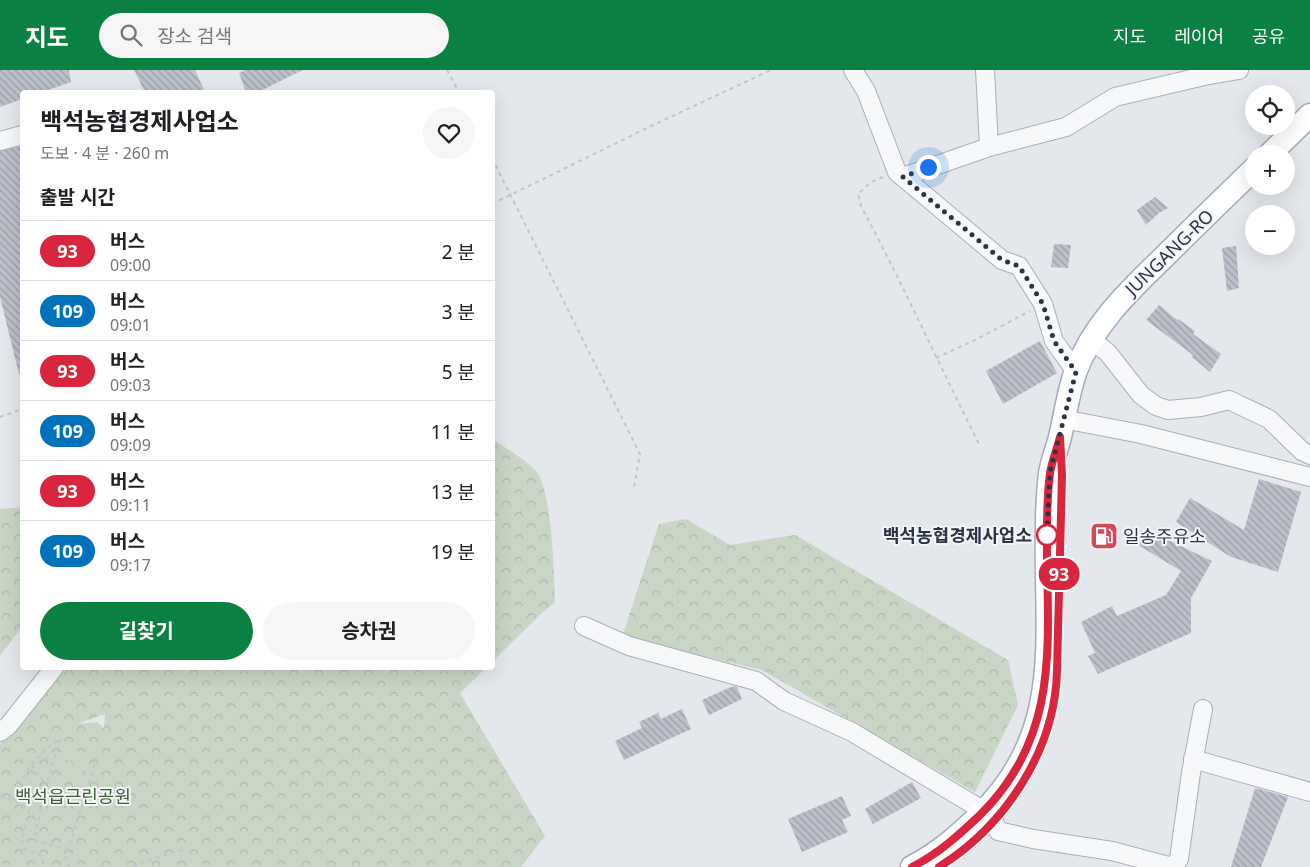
<!DOCTYPE html>
<html lang="ko">
<meta charset="utf-8">
<style>
:root{--surface:#fff;--page:#f6f6f6;--text:#202124;--muted:#757577;--line:#e0e0e0;--accent:#0b8043}
body{margin:0;font-family:"Noto Sans","Noto Sans KR",sans-serif;background:var(--page);color:var(--text);height:100vh;display:flex;flex-direction:column;font-size:19px;white-space:nowrap}
*{box-sizing:border-box;margin:0}
p{font-size:16px;color:var(--muted)}
.icon{flex:none;width:28px;height:28px;fill:none;stroke:currentColor;stroke-width:2;stroke-linecap:round;stroke-linejoin:round}
.map{position:relative;flex:1;overflow:hidden}
.drawer{position:absolute;left:20px;top:20px;width:475px;height:580px;display:flex;flex-direction:column;background:var(--surface);border-radius:5px;box-shadow:0 5px 20px #0002}
.drawer>*{flex:none}
.badge{padding:0 10px;border-radius:16px;font-size:18px;line-height:32px}
.controls{position:absolute;left:1245px;top:15px;display:grid;gap:10px}
.controls a{display:grid;place-items:center;width:50px;height:50px;border-radius:50%;background:var(--surface);box-shadow:0 5px 20px #0002;font-size:25px}
.you{position:absolute;width:25px;height:25px;margin:-12px;border:4px solid #fff;border-radius:50%;background:#1a73e8;box-shadow:0 0 0 8px #1a73e833}
.map>.badge{position:absolute;translate:-50% -50%;box-shadow:0 0 0 2px #fff}
h2{padding:0 20px;font-size:19px;line-height:45px}
.round{display:grid;place-items:center;flex:none;width:52px;height:52px;border-radius:26px;background:var(--page)}
.head{display:flex;align-items:center;justify-content:space-between;height:85px;padding:0 20px}
h1{font-size:24px;font-weight:700;line-height:38px}
.action{display:flex;gap:10px;margin-top:auto;padding:10px 20px}
.action a{flex:1;height:58px;border-radius:30px;background:var(--accent);color:#fff;font-size:20px;font-weight:700;line-height:58px;text-align:center}
.action a+a{background:var(--page);color:var(--text)}
ul{padding:0;list-style:none}
li{display:flex;align-items:center;gap:15px;height:60px;padding:0 20px;border-top:1px solid var(--line)}
li div{flex:1}
li b{display:block;font-size:19px}
li em{font-style:normal}
li .badge{min-width:55px;font-weight:700;text-align:center}
header{display:flex;align-items:center;gap:30px;box-sizing:border-box;height:70px;padding:0 25px;background:var(--accent);color:#fff}
header strong{font-size:24px}
nav{display:flex;gap:28px;margin-inline-start:auto;font-size:18px}
.search{width:350px;height:45px;background:var(--page);display:flex;align-items:center;gap:12px;box-sizing:border-box;padding:0 18px;border-radius:28px;color:var(--muted);font-size:19px}
.map>svg:first-child{display:block}
.forest{fill:url(#forest-crowns);fill-rule:evenodd}
.garden{fill:#c9d6c5}
.building{fill:url(#building-back-hatch)}
.lines{fill:none;stroke-linecap:round;stroke-linejoin:round}
.minor-casing{stroke:#a9aeb7;stroke-width:20}
.major-casing{stroke:#a3abb8;stroke-width:25}
.path{stroke:#c2c5cb;stroke-width:2;stroke-dasharray:4 4;stroke-linecap:butt}
.minor{stroke:#f7f8fa;stroke-width:18}
.major{stroke:#fff;stroke-width:22}
.line-casing{stroke:#fff;stroke-width:11}
.line{stroke:#d7263d;stroke-width:8}
.walk{stroke:#2b3445;stroke-width:5;stroke-dasharray:0 9}
.stop-dot{fill:#fff;stroke:#d7263d;stroke-width:2.5}
.labels{text-anchor:middle;dominant-baseline:central;stroke-width:4;stroke-linejoin:round;paint-order:stroke}
.street-label{font-size:18px;fill:#2b3445;stroke:#f4f6f9}
.stop-label{font-size:18px;font-weight:bold;fill:#2b3445;stroke:#f4f6f9;text-anchor:end}
.poi-label{font-size:18px;fill:#2b3445;stroke:#f4f6f9;text-anchor:start}
.park-label{font-size:18px;fill:#3f6138;stroke:#f4f6f9}
</style>
<header>
<strong>지도</strong>
<div class="search"><svg class="icon" aria-label="search" viewBox="0 0 24 24"><circle cx="10" cy="10" r="6"/><path d="M15 15l6 6"/></svg>장소 검색</div>
<nav><a>지도</a><a>레이어</a><a>공유</a></nav>
</header>
<div class="map">
<svg width="1310" height="797" viewBox="0 0 1310 797">
<defs>
<pattern id="forest-crowns" width="20" height="18" patternUnits="userSpaceOnUse" patternTransform="scale(1.25)"><rect width="20" height="18" fill="#c9d6c5"/><path d="M2 6a3 3 0 1 1 6 0M12 15a3 3 0 1 1 6 0" fill="none" stroke="#adb8ab"/></pattern>
<pattern id="building-back-hatch" width="6" height="6" patternUnits="userSpaceOnUse" patternTransform="scale(1.25)"><rect width="6" height="6" fill="#bbc0ca"/><path d="M-1 5l2 2M0 0l6 6M5-1l2 2" fill="none" stroke="#989da6"/></pattern>
</defs>
<rect width="100%" height="100%" fill="#e4e7ec"/>
<g class="forest">
<path d="M493,369C505,378 526,390 536,401C552,419 554,505 555,532L542,543L493,591Z"/>
<path d="M22,437V557L0,586V439Z"/>
<path d="M686,449L730,475L795,465L1008,590L1018,635L975,722L762,600L622,567L659,454Z"/>
<path d="M67,598H486L460,623L545,766L521,797H0V674ZM105,644L104,658L97,652L77,654Z"/>
</g>
<g class="garden">
<path d="M68,678L89,686L85,696L64,689Z"/>
<path d="M63,691L83,699L81,709L59,702Z"/>
</g>
<g class="building">
<path d="M0,0H69L71,12L42,22H22V29L0,37Z"/>
<path d="M134,0H195L205,22H145Z"/>
<path d="M245,0H303L258,22H246L239,3Z"/>
<path d="M22,76V303L19,304L0,227V81Z"/>
<path d="M1155,127L1168,138L1159,143L1146,155L1137,140Z"/>
<path d="M1054,174L1071,175L1068,198L1051,197Z"/>
<path d="M1236,176L1239,218L1227,221L1222,178Z"/>
<path d="M1159,235L1177,250L1178,249L1195,261L1193,264L1221,284L1210,302L1192,287L1193,285L1146,250Z"/>
<path d="M1040,271L1057,303L1003,334L986,301Z"/>
<path d="M1259,409L1301,422L1278,502L1231,487L1176,452L1190,428L1244,460Z"/>
<path d="M1147,460L1212,491L1191,528V563L1098,604L1088,586L1095,583L1081,552L1112,536L1117,546L1166,525L1181,501L1138,475Z"/>
<path d="M733,616L737,617L742,629L709,645L702,630Z"/>
<path d="M682,639L691,659L624,690L615,671L642,658L639,652L658,643L661,649Z"/>
<path d="M912,712L921,728L873,754L865,739Z"/>
<path d="M1255,718L1288,727L1261,797H1231Z"/>
<path d="M842,726L851,746L842,750L848,762L802,782L788,749Z"/>
</g>
<g class="lines">
<defs>
<g id="minor">
<path d="M853,0L866,21L897,102L1002,190L1019,196L1043,234L1054,271L1076,302"/>
<path d="M985,0L989,77"/>
<path d="M0,71L22,65"/>
<path d="M903,107L989,77L1066,57L1115,27L1204,6L1239,0"/>
<path d="M1091,269L1108,283L1141,325L1156,336L1168,340L1201,337L1229,330L1269,349L1302,381L1310,385"/>
<path d="M1063,349L1141,364L1310,407"/>
<path d="M584,556L629,576L756,611L784,631L852,662L984,741L994,751L998,761L1033,769L1112,781L1172,797"/>
<path d="M0,662L8,656L54,598"/>
<path d="M1193,689L1310,722"/>
<path d="M1173,797L1179,789L1191,703L1203,639"/>
</g>
<g id="major">
<path d="M1270,84L1310,45"/>
<path d="M912,797C938,784 959,765 980,745C1067,660 1044,565 1047,457C1047,439 1048,421 1050,403C1052,391 1057,379 1060,367C1065,346 1068,324 1075,303C1093,254 1129,221 1165,186C1194,157 1224,128 1254,99"/>
</g>
</defs>
<use href="#minor" class="minor-casing"/>
<use href="#major" class="major-casing"/>
<g class="path">
<path d="M447,0L459,22"/>
<path d="M492,88L640,384L634,417"/>
<path d="M883,107L871,112L858,124L861,136C903,215 940,296 980,376"/>
<path d="M492,134L651,56L771,0"/>
<path d="M936,288L975,270L1030,241"/>
<path d="M0,347L22,339"/>
<path d="M60,669L46,716L34,770L69,781"/>
<path d="M37,687L54,689"/>
<path d="M32,695L46,716"/>
<path d="M0,726L21,733L29,741L22,769L23,778L42,786L43,793L41,797"/>
<path d="M13,730C27,700 32,687 60,669"/>
<path d="M69,797L65,790L98,683"/>
<path d="M134,797L142,792L186,779"/>
</g>
<use href="#minor" class="minor"/>
<use href="#major" class="major"/>
</g>
<g class="lines">
<defs>
<path id="line" d="M912,797C938,784 959,765 980,745C1055,671 1049,587 1047,490C1047,461 1046,432 1050,403C1052,391 1057,379 1060,367L1062,405L1057,601C1055,680 1006,755 939,797"/>
</defs>
<use href="#line" class="line-casing"/>
<use href="#line" class="line"/>
<path class="walk" d="M928,97L903,107L1002,190L1019,196L1043,234L1054,271L1076,302L1050,402L1047,465"/>
</g>
<defs>
<symbol id="fuel-square" viewBox="-11 -11 22 22"><rect x="-9" y="-9" width="18" height="18" rx="4" fill="#d1495b" stroke="#f4f6f9"/><path d="M-5.5-6h7V0h2V4h1.3V-2.5L3-4.5l.8-.8L6-3V5H2.5V1h-1V6h-7ZM-4.2-4.7v3.2H.2V-4.7Z" fill="#fff"/></symbol>
</defs>
<g fill-rule="evenodd">
<use href="#fuel-square" x="1088" y="450" width="32" height="32"/>
</g>
<circle class="stop-dot" cx="1047" cy="465" r="10"/>
<g class="labels">
<g class="street-label">
<text transform="translate(1169 182) rotate(-44)">JUNGANG-RO</text>
</g>
<g class="stop-label">
<text x="1032" y="465">백석농협경제사업소</text>
</g>
<g class="poi-label">
<text x="1123" y="466">일송주유소</text>
</g>
<g class="park-label">
<text x="73" y="726">백석읍근린공원</text>
</g>
</g>
</svg>
<div class="controls">
<a><svg class="icon" aria-label="locate" viewBox="0 0 24 24"><circle cx="12" cy="12" r="6"/><path d="M12 2v4M12 18v4M2 12h4M18 12h4"/></svg></a>
<a>+</a>
<a>−</a>
</div>
<div class="you" style="left:928px;top:97px"></div>
<b class="badge" style="left:1059px;top:504px;background:#d7263d;color:#fff">93</b>
<section class="drawer">
<div class="head"><div><h1>백석농협경제사업소</h1><p>도보 · 4 분 · 260 m</p></div><a class="round"><svg class="icon" aria-label="heart" viewBox="0 0 24 24"><path d="M12 20l-8-8c-3-5 5-10 8-4 3-6 11-1 8 4z"/></svg></a></div>
<h2>출발 시간</h2>
<ul>
<li><span class="badge" style="background:#d7263d;color:#fff">93</span><div><b>버스</b><p>09:00</p></div><em>2 분</em></li>
<li><span class="badge" style="background:#0072bc;color:#fff">109</span><div><b>버스</b><p>09:01</p></div><em>3 분</em></li>
<li><span class="badge" style="background:#d7263d;color:#fff">93</span><div><b>버스</b><p>09:03</p></div><em>5 분</em></li>
<li><span class="badge" style="background:#0072bc;color:#fff">109</span><div><b>버스</b><p>09:09</p></div><em>11 분</em></li>
<li><span class="badge" style="background:#d7263d;color:#fff">93</span><div><b>버스</b><p>09:11</p></div><em>13 분</em></li>
<li><span class="badge" style="background:#0072bc;color:#fff">109</span><div><b>버스</b><p>09:17</p></div><em>19 분</em></li>
</ul>
<div class="action"><a>길찾기</a><a>승차권</a></div>
</section>
</div>
